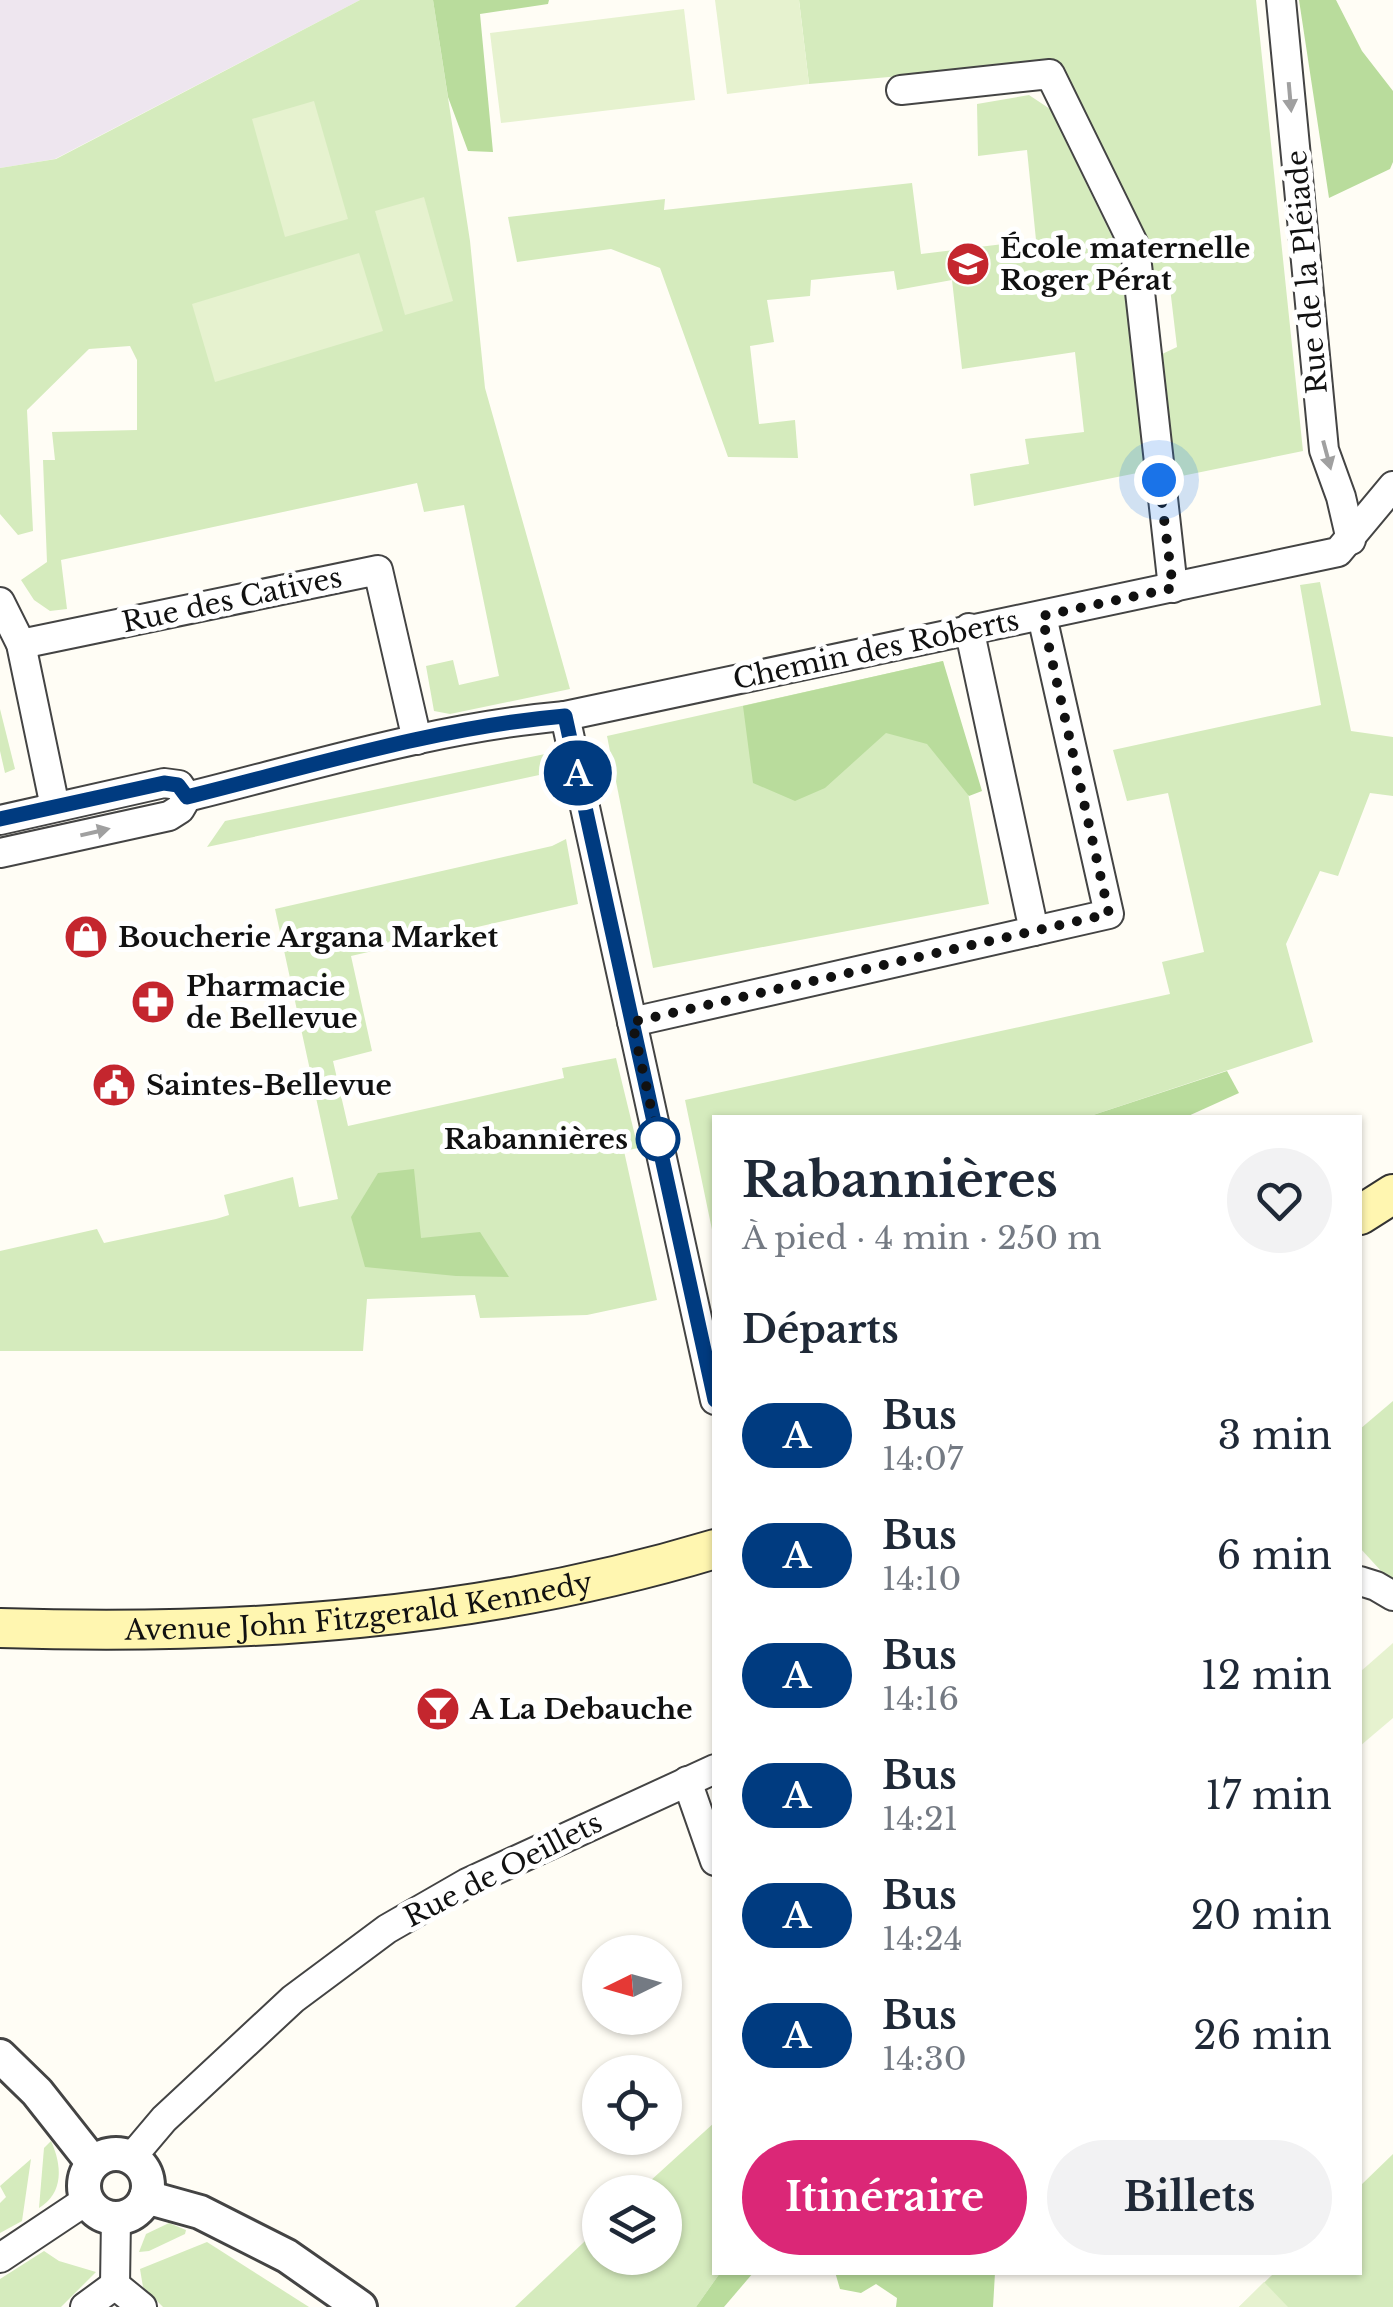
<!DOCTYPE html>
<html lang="fr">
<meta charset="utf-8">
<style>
:root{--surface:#fff;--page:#f2f2f3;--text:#1f2937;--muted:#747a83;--accent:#db2777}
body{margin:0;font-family:"Libre Baskerville",serif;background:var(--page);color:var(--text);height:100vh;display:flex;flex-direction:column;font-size:38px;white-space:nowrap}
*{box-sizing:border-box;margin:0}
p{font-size:32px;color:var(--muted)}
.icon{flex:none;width:55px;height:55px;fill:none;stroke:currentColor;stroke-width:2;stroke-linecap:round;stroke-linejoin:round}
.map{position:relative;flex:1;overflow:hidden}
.drawer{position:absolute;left:712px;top:1115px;width:650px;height:1160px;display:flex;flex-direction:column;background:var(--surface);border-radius:0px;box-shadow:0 2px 8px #0004}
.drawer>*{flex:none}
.badge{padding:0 20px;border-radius:32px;font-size:35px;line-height:65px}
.needle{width:65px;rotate:265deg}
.controls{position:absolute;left:582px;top:1935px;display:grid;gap:20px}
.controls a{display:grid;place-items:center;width:100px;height:100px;border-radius:50%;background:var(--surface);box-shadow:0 2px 8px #0004;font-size:50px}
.you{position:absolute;width:50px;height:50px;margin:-25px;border:8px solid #fff;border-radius:50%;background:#1a73e8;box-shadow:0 0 0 15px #1a73e833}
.map>.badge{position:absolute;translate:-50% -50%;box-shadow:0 0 0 5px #fff}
h2{padding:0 30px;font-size:38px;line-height:90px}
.round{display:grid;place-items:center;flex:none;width:105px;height:105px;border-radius:52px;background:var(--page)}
.headline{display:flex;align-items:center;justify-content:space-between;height:170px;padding:0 30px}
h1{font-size:48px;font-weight:700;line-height:75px}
.button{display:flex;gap:20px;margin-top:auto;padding:20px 30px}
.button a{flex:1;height:115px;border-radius:60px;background:var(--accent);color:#fff;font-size:40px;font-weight:700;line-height:115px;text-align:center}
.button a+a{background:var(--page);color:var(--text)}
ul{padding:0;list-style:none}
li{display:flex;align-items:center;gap:30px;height:120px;padding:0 30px}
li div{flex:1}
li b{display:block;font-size:38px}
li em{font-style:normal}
li .badge{min-width:110px;font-weight:700;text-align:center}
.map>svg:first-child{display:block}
.industrial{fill:#eee6ef}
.green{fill:#d5ebbd}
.forest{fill:#b9dc9c}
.pitch{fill:#e6f2cf}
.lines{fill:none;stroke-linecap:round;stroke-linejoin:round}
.minor-casing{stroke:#444;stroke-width:32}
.tertiary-casing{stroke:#444;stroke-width:38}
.secondary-casing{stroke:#333;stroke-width:42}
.minor{stroke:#fff;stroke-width:28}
.tertiary{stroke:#fff;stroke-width:32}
.secondary{stroke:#fff6b0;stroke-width:38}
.oneway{fill:#a0a0a0}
.line-casing{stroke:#fff;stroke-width:22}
.line{stroke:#003b80;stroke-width:15}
.walk{stroke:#111;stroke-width:10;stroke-dasharray:0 18}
.stop-dot{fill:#fff;stroke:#003b80;stroke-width:5}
.labels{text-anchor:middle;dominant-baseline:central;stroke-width:10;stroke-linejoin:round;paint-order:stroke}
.poi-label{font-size:28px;font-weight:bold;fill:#111;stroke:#fff;text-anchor:start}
.street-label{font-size:28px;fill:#111;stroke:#fff}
.stop-label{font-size:28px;font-weight:bold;fill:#111;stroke:#fff;text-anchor:end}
</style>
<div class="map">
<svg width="1393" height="2307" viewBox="0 0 1393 2307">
<rect width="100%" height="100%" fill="#fffdf5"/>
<path class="industrial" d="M0,0H360L55,159L0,168Z"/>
<g class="green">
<path d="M360,0H433L470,241L485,388L570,689L450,714L434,711L426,666L453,660L459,685L499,676L464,505L424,512L417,483L61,560L67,609L50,611L34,600L21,580L47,562L43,460H55L52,432L137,430V360L130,346L89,349L27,410L33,531L18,535L0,514V168L56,159Z"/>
<path d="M799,0H1256L1303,451L1167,479L1160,355L1177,347L1168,271L1152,273L1051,63L809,84Z"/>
<path d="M1029,95L1050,109L1119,251L1147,471L974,506L970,474L1029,464L1025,439L1084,432L1075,352L962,369L952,280L897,290L894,271L811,280L810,296L767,300L774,342L750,346L759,424L795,420L798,458L728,457L660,268L611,249L517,262L508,217L665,199L664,210L912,183L921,254L1036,240L1027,150L978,156L977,104Z"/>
<path d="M1320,582L1351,731L1393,737V796L1370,793L1338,876L1320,871L1286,944L1313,1042L1087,1117L715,1118V1244L685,1100L1170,994L1162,962L1204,952L1168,793L1127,801L1113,750L1321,705L1300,585Z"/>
<path d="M943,661L989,904L653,968L607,736Z"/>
<path d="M0,709L15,769L5,773L0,751Z"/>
<path d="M545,754L553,772L207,847L225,821Z"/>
<path d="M566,839L578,904L351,956L372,1051L333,1061L348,1126L564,1078L562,1068L616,1058L638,1148L624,1151L657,1300L587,1315L480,1318L475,1295L367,1299L363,1351H0V1251L97,1229L104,1243L216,1219L229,1215L224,1195L293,1177L299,1207L338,1199L275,909L552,846Z"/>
<path d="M1393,1401V1584L1360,1548V1429Z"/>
<path d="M715,2122V2272L720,2273L696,2307H515L600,2227V2258H665V2192H638Z"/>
<path d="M51,2141C62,2165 64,2193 39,2208L44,2148Z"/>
<path d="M1393,2154V2307H1239L1274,2273L1360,2272V2186Z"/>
<path d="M31,2159L22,2221L0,2233V2203L6,2197L0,2186Z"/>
<path d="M169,2223L186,2230L185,2234L149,2251L139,2252L146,2234Z"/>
<path d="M207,2242L309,2307H163L143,2287L140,2269Z"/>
<path d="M44,2251L59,2261L96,2272L61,2307H0V2279Z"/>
</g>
<g class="forest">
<path d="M433,0H549L548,4L480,14L493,152L468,151L448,97Z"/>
<path d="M1299,0H1336L1362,51L1393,91V162L1390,169L1329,198Z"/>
<path d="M943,661L982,791L969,796L927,744L886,733L825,788L795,801L753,783L743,706Z"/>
<path d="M1227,1071L1239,1093L1186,1117H1087Z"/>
<path d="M414,1169L421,1238L480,1232L509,1277L456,1276L365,1267L351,1217L378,1173Z"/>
<path d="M835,2272L995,2273L993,2307H896L897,2298L876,2284L861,2293L840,2289Z"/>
<path d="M720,2273H753L724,2307H696Z"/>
</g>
<g class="pitch">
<path d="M715,0H799L809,84L727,94Z"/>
<path d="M684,9L695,100L501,123L490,33Z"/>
<path d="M314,101L348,219L285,237L252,119Z"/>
<path d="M424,197L453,301L405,315L375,211Z"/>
<path d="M359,253L383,331L215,382L192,304Z"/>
<path d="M1393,1643V1718L1360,1746V1672Z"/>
<path d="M1264,2282L1288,2307H1239Z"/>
</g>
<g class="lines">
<defs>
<g id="minor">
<path d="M1281,0L1324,450L1341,497L1351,540"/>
<path d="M901,90L1050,74L1135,247L1173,588"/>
<path d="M0,602L21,644L55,807"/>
<path d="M969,628L1034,931"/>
<path d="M21,644L378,570L417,740"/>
<path d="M565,716L715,1400"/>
<path d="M0,820L164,783L179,785L187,797"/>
<path d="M0,853L169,816L180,809L187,797C312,766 437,727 565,716L1338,552L1393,486"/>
<path d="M632,1022L1109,914L1042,616"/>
<path d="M1360,1581L1376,1586L1393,1596"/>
<path d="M687,1781L715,1861"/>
<path d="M131,2158L164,2119L293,1999L387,1929L467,1883L715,1769"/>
<path d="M0,2258L87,2200"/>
<path d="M115,2285L116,2218"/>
<path d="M115,2285L142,2307"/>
<path d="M85,2307L115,2285"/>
</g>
<g id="tertiary">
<path d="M0,2056L37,2092L93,2163"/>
<circle cx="116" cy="2186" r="32"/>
<path d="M146,2197L200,2212L287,2256L360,2307"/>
</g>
<g id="secondary">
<path d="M1360,1215L1393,1194"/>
<path id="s1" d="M0,1628C241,1636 483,1619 715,1549"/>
</g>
</defs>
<use href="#minor" class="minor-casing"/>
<use href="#tertiary" class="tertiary-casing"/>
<use href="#secondary" class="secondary-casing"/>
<use href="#minor" class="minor"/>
<use href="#tertiary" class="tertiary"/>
<use href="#secondary" class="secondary"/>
</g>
<defs><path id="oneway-solid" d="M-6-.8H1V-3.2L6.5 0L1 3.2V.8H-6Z" transform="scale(2.5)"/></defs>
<g class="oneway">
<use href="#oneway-solid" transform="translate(1290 97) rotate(85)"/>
<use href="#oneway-solid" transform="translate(1327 455) rotate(75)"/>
<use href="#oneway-solid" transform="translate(95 832) rotate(-13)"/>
</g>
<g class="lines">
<defs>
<path id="line" d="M0,819L164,783L178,785L187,797C312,766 437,727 565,716L715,1400"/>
</defs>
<use href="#line" class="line-casing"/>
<use href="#line" class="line"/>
<path class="walk" d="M658,1139L632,1022L1109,914L1042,616L1173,588L1159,480"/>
</g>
<defs>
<symbol id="school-disc" viewBox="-11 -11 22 22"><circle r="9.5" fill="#c4262e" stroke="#fff"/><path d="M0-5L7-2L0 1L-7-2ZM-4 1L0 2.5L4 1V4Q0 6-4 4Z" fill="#fff"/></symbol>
<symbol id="shop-disc" viewBox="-11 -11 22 22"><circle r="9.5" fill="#c4262e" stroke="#fff"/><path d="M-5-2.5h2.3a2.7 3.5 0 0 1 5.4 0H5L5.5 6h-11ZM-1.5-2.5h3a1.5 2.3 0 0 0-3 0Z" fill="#fff"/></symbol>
<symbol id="pharmacy-disc" viewBox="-11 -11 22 22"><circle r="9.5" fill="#c4262e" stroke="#fff"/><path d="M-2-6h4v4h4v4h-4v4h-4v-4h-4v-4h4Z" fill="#fff"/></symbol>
<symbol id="civic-disc" viewBox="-11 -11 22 22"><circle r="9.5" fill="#c4262e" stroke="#fff"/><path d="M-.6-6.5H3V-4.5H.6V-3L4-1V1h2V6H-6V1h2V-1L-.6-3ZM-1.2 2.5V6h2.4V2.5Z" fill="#fff"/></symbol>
<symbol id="bar-disc" viewBox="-11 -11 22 22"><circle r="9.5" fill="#c4262e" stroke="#fff"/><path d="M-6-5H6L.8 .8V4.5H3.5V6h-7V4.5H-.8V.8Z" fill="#fff"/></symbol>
</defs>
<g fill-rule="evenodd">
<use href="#school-disc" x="943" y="239" width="50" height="50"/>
<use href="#shop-disc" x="61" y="912" width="50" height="50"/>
<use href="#pharmacy-disc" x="128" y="977" width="50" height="50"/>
<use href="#civic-disc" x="89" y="1060" width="50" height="50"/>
<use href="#bar-disc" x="413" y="1684" width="50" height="50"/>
</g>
<circle class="stop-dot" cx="658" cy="1139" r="20"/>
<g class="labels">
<g class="poi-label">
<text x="1000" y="248">École maternelle<tspan x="1000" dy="32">Roger Pérat</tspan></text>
<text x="118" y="937">Boucherie Argana Market</text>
<text x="186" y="986">Pharmacie<tspan x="186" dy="32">de Bellevue</tspan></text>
<text x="146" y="1085">Saintes-Bellevue</text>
<text x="470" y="1709">A La Debauche</text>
</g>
<g class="street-label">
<text transform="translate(1307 272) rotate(-95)">Rue de la Pléiade</text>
<text transform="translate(232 600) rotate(-12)">Rue des Catives</text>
<text transform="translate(876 650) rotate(-12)">Chemin des Roberts</text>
<text stroke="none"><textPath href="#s1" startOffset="360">Avenue John Fitzgerald Kennedy</textPath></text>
<text transform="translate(503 1870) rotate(-27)">Rue de Oeillets</text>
</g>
<g class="stop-label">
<text x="628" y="1139">Rabannières</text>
</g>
</g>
</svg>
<div class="controls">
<a><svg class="needle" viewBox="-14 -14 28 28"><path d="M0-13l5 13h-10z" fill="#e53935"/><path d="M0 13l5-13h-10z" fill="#747a83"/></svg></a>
<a><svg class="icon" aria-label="locate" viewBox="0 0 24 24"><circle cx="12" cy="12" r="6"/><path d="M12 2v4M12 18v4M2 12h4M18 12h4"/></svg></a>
<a><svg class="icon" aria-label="layers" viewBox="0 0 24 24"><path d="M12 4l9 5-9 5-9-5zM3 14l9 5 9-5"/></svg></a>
</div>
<div class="you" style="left:1159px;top:480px"></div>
<b class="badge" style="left:578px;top:773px;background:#003b80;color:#fff">A</b>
<section class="drawer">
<div class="headline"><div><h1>Rabannières</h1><p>À pied · 4 min · 250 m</p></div><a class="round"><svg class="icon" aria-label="heart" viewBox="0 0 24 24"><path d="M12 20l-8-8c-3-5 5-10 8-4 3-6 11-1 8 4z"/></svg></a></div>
<h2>Départs</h2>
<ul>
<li><span class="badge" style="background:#003b80;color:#fff">A</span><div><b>Bus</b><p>14:07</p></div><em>3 min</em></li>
<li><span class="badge" style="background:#003b80;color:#fff">A</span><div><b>Bus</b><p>14:10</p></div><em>6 min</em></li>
<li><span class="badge" style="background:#003b80;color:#fff">A</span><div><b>Bus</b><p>14:16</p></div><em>12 min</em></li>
<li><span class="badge" style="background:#003b80;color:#fff">A</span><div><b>Bus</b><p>14:21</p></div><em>17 min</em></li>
<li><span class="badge" style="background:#003b80;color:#fff">A</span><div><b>Bus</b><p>14:24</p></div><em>20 min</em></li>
<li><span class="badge" style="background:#003b80;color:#fff">A</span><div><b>Bus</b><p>14:30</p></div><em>26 min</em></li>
</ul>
<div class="button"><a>Itinéraire</a><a>Billets</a></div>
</section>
</div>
